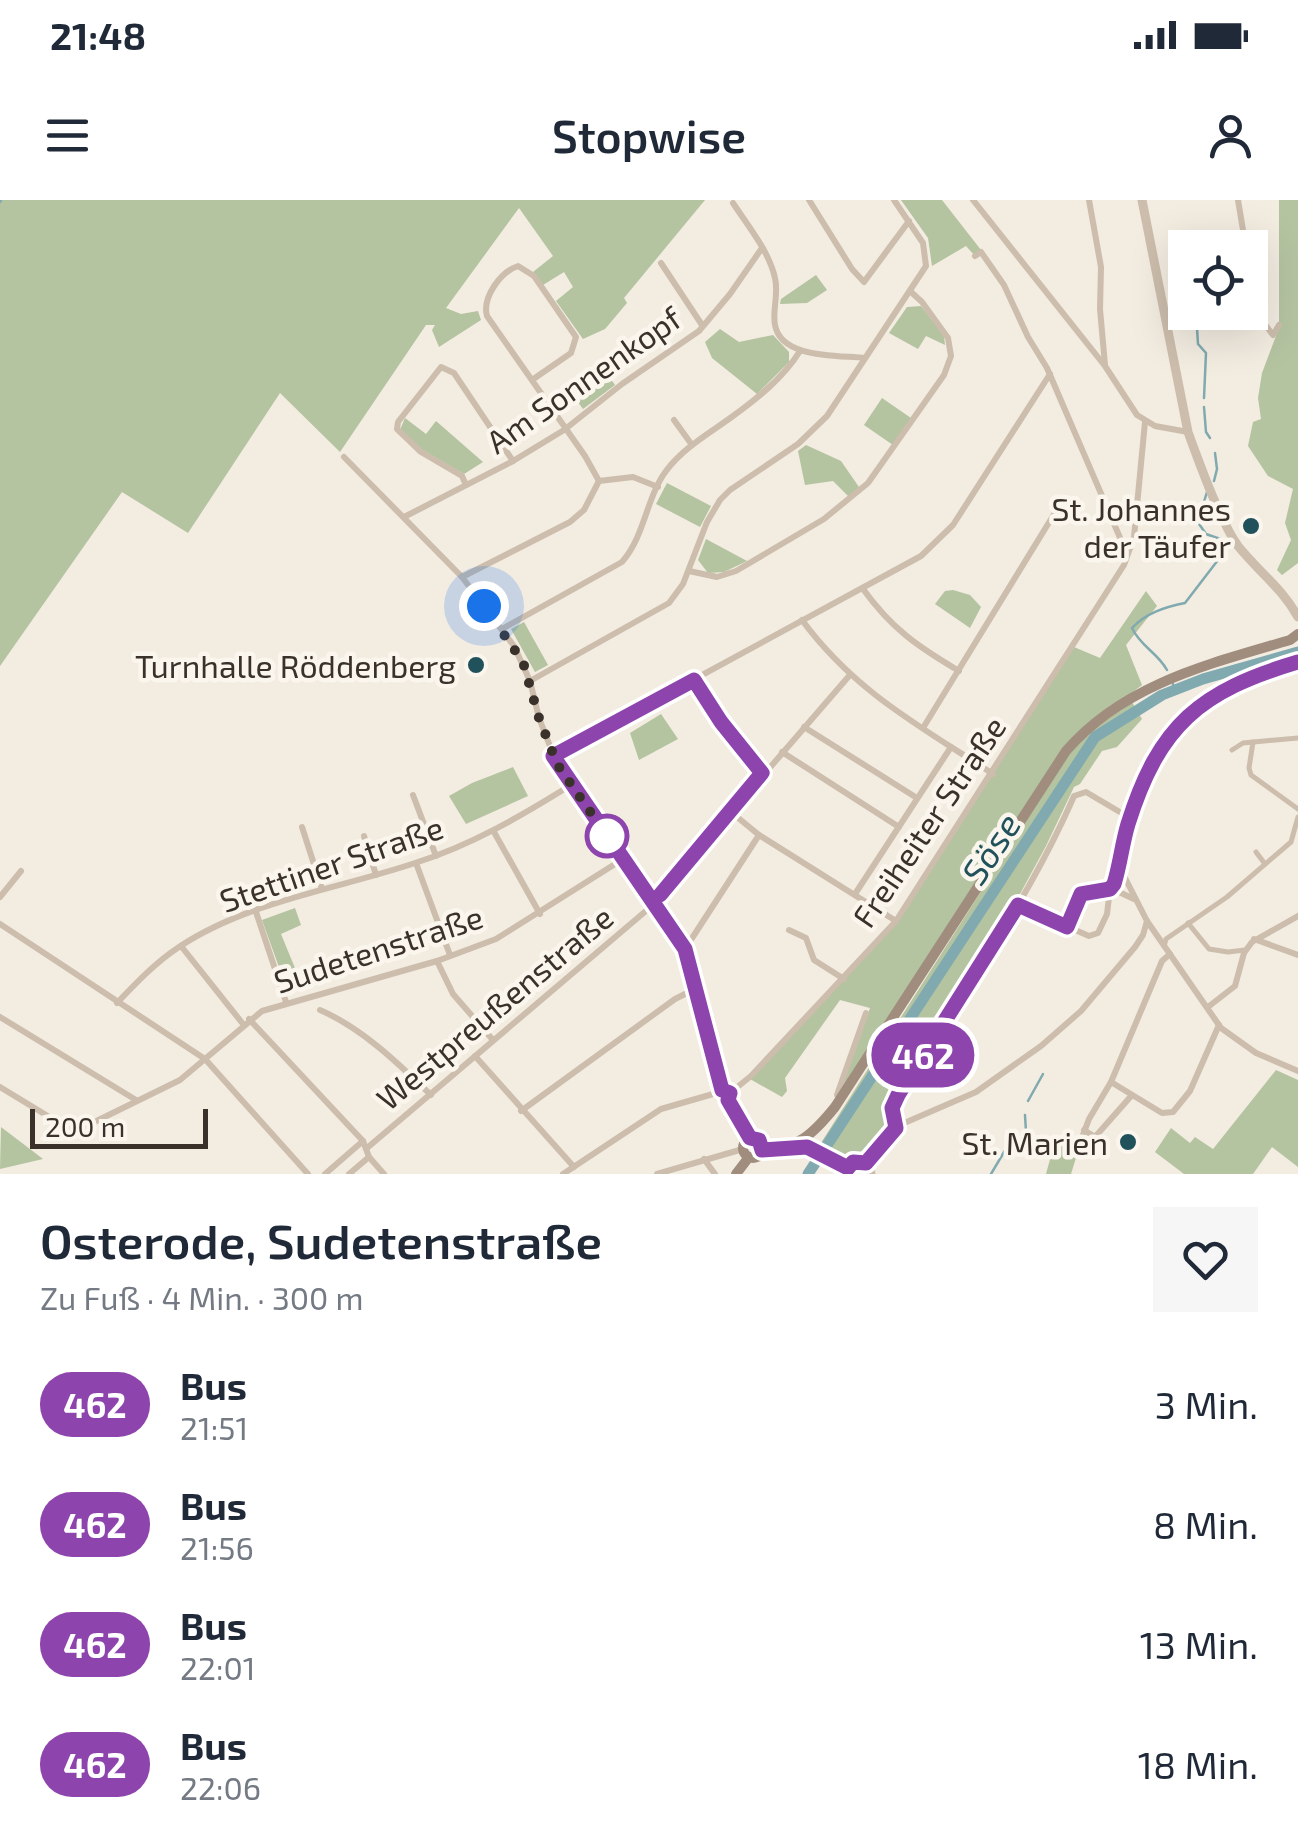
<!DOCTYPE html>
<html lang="de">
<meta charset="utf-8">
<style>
:root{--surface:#fff;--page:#f6f6f7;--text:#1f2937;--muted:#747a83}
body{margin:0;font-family:"Exo 2",sans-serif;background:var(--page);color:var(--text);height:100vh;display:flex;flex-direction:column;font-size:38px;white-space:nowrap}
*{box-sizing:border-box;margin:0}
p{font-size:32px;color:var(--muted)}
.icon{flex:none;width:55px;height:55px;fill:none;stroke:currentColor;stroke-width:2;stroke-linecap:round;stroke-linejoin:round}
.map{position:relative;height:974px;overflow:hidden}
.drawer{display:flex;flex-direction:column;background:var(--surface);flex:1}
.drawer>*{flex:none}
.badge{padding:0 20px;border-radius:32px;font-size:35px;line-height:65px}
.buttons{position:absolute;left:1168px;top:30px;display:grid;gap:20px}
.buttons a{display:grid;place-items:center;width:100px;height:100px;border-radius:0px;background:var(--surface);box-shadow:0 10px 40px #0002;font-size:50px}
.scale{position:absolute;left:30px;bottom:25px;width:178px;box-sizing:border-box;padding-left:10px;border:5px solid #3a312b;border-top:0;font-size:28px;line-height:35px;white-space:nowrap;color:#3a312b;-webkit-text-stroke:8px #faf6ee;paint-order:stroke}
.you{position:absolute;width:50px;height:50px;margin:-25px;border:8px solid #fff;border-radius:50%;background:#1a73e8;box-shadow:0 0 0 15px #1a73e833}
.map>.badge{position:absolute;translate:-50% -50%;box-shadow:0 0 0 5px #fff}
.round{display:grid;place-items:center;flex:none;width:105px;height:105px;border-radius:0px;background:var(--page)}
.head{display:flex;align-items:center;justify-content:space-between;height:170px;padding:0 40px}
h1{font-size:48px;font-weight:600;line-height:75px}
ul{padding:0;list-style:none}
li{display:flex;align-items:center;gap:30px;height:120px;padding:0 40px}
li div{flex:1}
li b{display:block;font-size:38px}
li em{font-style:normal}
li .badge{min-width:110px;font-weight:700;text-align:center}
.status{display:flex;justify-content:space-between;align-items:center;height:70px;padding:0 50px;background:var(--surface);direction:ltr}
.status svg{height:28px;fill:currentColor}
header{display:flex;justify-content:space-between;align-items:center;height:130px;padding:0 40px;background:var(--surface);font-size:45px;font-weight:600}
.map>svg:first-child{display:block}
.green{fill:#b4c3a0}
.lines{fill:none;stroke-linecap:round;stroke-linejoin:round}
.stream{stroke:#80aab0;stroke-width:2.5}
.river{stroke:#80aab0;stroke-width:11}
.pedestrian{stroke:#ccbdac;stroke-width:5}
.minor{stroke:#ccbdac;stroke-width:6}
.tertiary{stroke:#ccbdac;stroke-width:9}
.secondary{stroke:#a08d7e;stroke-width:10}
.line-casing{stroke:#fff;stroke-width:22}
.line{stroke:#8e44ad;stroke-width:15}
.walk{stroke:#3a312b;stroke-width:10;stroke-dasharray:0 18}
.poi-dot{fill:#21525b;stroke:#faf6ee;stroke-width:4}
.stop-dot{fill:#fff;stroke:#8e44ad;stroke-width:5}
.labels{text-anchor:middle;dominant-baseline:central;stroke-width:9;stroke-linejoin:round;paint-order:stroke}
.street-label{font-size:32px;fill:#3a312b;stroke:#faf6ee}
.poi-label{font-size:32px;fill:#3a312b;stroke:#faf6ee;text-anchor:end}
.water-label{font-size:35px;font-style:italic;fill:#21525b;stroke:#faf6ee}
</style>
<div class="status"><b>21:48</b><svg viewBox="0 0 49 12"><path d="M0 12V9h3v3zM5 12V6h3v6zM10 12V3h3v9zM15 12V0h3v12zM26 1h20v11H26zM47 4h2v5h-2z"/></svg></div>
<header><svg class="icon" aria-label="menu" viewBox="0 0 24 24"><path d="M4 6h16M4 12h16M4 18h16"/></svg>Stopwise<svg class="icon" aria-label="person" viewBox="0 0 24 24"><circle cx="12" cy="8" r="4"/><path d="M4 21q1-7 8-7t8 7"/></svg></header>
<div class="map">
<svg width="1298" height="974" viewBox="0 0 1298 974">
<rect width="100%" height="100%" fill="#f3ece1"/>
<g class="green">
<path d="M0,0H705L624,98L627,103L605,129L583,139L556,101L573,87L564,72L543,85L533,72L553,56L519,8L446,108L461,114L478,111L481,120L439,147L432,130L435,125H426L340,252L280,193L188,333L122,292L0,466Z"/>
<path d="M901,0H942L981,50L975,56L966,46L932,66L928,38Z"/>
<path d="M1279,0H1298V363L1282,375L1277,370L1291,340L1285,323L1293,289L1268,276L1248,246L1253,222L1261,219L1258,198L1262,173L1279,128Z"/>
<path d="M816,75L827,90L807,103L780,104L781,99Z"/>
<path d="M921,106L944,136L945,145L926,136L918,149L889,133L907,107Z"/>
<path d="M720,129L739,142L773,135L789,152V162L757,194L712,158L705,142Z"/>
<path d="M602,167L615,185L583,209L570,191Z"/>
<path d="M882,198L911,218L893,245L864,225Z"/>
<path d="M405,218L426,234L436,221L483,262L464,274L421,249L400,230Z"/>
<path d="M806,245L841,261L859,287L849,297L833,281L805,285L798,251Z"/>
<path d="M667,283L711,306L700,327L656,304Z"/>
<path d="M706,339L747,361L724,372L708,373L698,360Z"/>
<path d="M953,390L970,395L981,407L970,428L935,404L945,391Z"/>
<path d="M1146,391L1157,406L1126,445L1142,485L1081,532L840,891L870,808L840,800L785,878L787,891L782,897L750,879L898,722L1074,447L1100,458Z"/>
<path d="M524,422L548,465L535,472L511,429Z"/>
<path d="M1132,502L1142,519L1117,547L1102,551L1080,584L1074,587L1046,646L1009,714L887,903C886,910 888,922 886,928C878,948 857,957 838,958L819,946L1069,553L1084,536Z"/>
<path d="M661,514L678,539L639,560L630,533Z"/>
<path d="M513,567L528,596L466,624L449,596L472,583Z"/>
<path d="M295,708L301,725L281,734L297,773L284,781L262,720Z"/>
<path d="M1276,870L1298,880V967L1272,947L1253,974H1184L1155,952L1171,928L1190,943L1195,937L1213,949Z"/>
<path d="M1,927L43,959L0,969Z"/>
<path d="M1071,940L1079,948L1071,974H1046L1055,941Z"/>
</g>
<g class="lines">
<g class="stream">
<path d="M0,2L1,0"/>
<path d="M1174,66L1185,84"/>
<path d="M1196,112L1198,144L1206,153L1204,198"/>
<path d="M1204,207L1206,232L1210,238"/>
<path d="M1214,281L1217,269L1215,253"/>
<path d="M1202,308L1207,292"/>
<path d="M1197,321L1206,334L1226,341"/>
<path d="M1167,470C1157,452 1141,447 1132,428C1146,413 1165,407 1185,403L1228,347"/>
<path d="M1173,491V484"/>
<path d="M1028,901L1043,874"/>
<path d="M1017,939L1026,932L1025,915"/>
<path d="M991,974L1010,942"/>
</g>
<path class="river" d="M808,974L1095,537L1162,495L1203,479L1298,452"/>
<g class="pedestrian">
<path d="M1253,542L1249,568L1251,575L1298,609"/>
<path d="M1232,550L1243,543L1298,538"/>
<path d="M1256,652L1265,664"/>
<path d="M1188,723L1209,749L1228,752L1245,750"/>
<path d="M1164,746L1166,739L1227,697L1291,642L1298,617"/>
</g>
<g class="minor">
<path d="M809,0L852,69L864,82L909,21"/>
<path d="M973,0L1105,166L1137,215L1155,226L1188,232"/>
<path d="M1089,0L1101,67L1100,109L1105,165"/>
<path d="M1238,0L1246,48"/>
<path d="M733,3C748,26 769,51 775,78C779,94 772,110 775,125C781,159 839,155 865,158"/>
<path d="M975,56L981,52L1004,85L1028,137L1047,168L1121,340L1131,347"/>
<path d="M661,63L702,125"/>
<path d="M1250,72L1260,118L1273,135L1279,125"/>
<path d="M532,180L571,153L576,137L534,76L518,66C500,72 482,98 487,116L585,256L599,281"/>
<path d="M674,220L692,245"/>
<path d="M344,257L462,377L514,446L530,481L539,518L557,564L685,749L722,890"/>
<path d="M466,285L462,276L421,252L397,229L398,222L441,167L454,173L513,261"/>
<path d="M404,317L513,261L564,230L622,184L699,131L730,94L762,48"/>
<path d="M689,371L717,377L736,371L824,319L868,283L944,175L951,156L948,138L922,102L910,91"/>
<path d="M462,377L570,322L584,310L599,281L633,277L658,287"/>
<path d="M863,389C892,429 917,446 959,471"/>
<path d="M802,420C855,492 920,526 993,574"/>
<path d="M502,429L622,362C645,336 646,298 666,271C684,247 710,233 733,216C758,198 784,177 800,151"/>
<path d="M694,480L721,523L763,573"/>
<path d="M530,481L669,403L683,384L707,322L720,300L730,290L798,244L827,216L926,66L923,43L894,0"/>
<path d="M804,527L917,598"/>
<path d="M923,528L1056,311"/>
<path d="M782,552L899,627"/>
<path d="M553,556L921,356L953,325L1050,174"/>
<path d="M413,595L436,656"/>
<path d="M731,612L759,635L896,721"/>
<path d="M302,627L322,689"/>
<path d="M494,632L540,714"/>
<path d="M364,636L376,675"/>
<path d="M416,663L450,755"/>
<path d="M1120,668L1147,721L1221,828L1256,853L1298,871"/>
<path d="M855,694L951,547"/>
<path d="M1110,694L1119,692L1134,699"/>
<path d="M0,697L21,671"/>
<path d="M1018,705L1089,736L1098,733L1107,714L1110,689L1120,667L1130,618L1169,536L1187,516L1211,496L1298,462"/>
<path d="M256,712L286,802"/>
<path d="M0,724L205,859L308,974"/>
<path d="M789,730L806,738L814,760L844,779"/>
<path d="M1254,739L1298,755"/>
<path d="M181,746L243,824"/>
<path d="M685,749L759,635"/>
<path d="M437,761L453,794L493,840"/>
<path d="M117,803C136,783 156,762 179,747C248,701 338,689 415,663C472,645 521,616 571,585"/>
<path d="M1208,807L1235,786L1244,753L1252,742L1298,716"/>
<path d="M320,810C362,828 399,864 431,895"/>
<path d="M0,817L136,900"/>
<path d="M249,819L363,941L369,957L384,974"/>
<path d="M475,856L574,967"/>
<path d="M1111,882L1162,913L1173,912L1190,891L1219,825"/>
<path d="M0,887L74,932L180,880L262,811L437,761L496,739L623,659"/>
<circle cx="725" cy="895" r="5.5"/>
<path d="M730,893L751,876L896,721L1124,365L1134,337L1145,222"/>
<path d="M840,898L837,895L866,813"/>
<path d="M728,900L750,938"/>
<path d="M521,911L675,799L695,789"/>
<path d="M896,928L892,908L898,895C959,797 1028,702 1074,596L1086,592L1130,618"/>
<path d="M1084,930L1095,937L1132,895"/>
<path d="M1081,940L1089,919L1111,882L1162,761L1170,754"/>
<path d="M367,948L647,710L849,476"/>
<path d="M704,959L715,974"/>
<path d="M866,963L888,935L902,924L976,892L1041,846L1081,811L1135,747L1143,735L1147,721"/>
<path d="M325,974L363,941"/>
<path d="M349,974L369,957"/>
<path d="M563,974L661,909L720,892"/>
<path d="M657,974L743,949"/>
</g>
<g class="tertiary">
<path d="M1142,0L1188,232C1199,262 1220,321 1238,346C1258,371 1282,388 1298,417"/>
<path d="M804,940L848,968"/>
<path d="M847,974L849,965L858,961L868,965L871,974"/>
</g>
<g class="secondary">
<circle cx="753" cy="948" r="10"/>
<path d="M763,950C797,950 814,933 835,907L1066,551C1124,484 1209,464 1290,440L1298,434"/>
<path d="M736,974L749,957"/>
</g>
</g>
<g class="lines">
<defs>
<path id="line" d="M660,695L762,573L721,522L694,480L553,556L685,749L722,890L730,893L728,900L750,938L759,940L762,950L807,947L848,968L853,962L866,963L896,928L892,908L898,895L1018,705L1067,727L1081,694L1110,689L1114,684C1120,665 1122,644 1128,624C1159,525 1200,491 1298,462"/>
</defs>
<use href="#line" class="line-casing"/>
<use href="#line" class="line"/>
<path class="walk" d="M484,406L523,462L539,518L557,564L607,636"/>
</g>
<g class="poi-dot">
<circle cx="1251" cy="326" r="10"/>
<circle cx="476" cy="465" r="10"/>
<circle cx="1128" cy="942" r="10"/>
</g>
<circle class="stop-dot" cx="607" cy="636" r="20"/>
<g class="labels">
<g class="street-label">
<text transform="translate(583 179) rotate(-35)">Am Sonnenkopf</text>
<text transform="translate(928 621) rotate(-56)">Freiheiter Straße</text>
<text transform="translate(331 663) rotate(-19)">Stettiner Straße</text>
<text transform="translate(378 748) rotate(-18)">Sudetenstraße</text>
<text transform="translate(494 807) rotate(-40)">Westpreußenstraße</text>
</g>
<g class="poi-label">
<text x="1231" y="308">St. Johannes<tspan x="1231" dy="37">der Täufer</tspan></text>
<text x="456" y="465">Turnhalle Röddenberg</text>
<text x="1108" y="942">St. Marien</text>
</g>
<g class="water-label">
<text transform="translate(990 648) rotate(-57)">Söse</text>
</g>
</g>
</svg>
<div class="buttons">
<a><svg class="icon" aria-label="locate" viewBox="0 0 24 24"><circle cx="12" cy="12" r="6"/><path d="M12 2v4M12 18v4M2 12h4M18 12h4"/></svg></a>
</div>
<div class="scale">200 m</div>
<div class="you" style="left:484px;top:406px"></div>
<b class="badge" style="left:923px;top:855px;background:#8e44ad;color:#fff">462</b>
</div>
<section class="drawer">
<div class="head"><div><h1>Osterode, Sudetenstraße</h1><p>Zu Fuß · 4 Min. · 300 m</p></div><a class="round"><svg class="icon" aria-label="heart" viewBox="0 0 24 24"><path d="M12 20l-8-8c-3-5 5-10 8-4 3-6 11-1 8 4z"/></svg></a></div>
<ul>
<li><span class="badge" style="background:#8e44ad;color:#fff">462</span><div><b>Bus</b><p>21:51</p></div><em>3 Min.</em></li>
<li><span class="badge" style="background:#8e44ad;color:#fff">462</span><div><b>Bus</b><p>21:56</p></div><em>8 Min.</em></li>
<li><span class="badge" style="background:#8e44ad;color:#fff">462</span><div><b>Bus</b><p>22:01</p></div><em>13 Min.</em></li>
<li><span class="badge" style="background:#8e44ad;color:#fff">462</span><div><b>Bus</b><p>22:06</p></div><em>18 Min.</em></li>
</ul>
</section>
